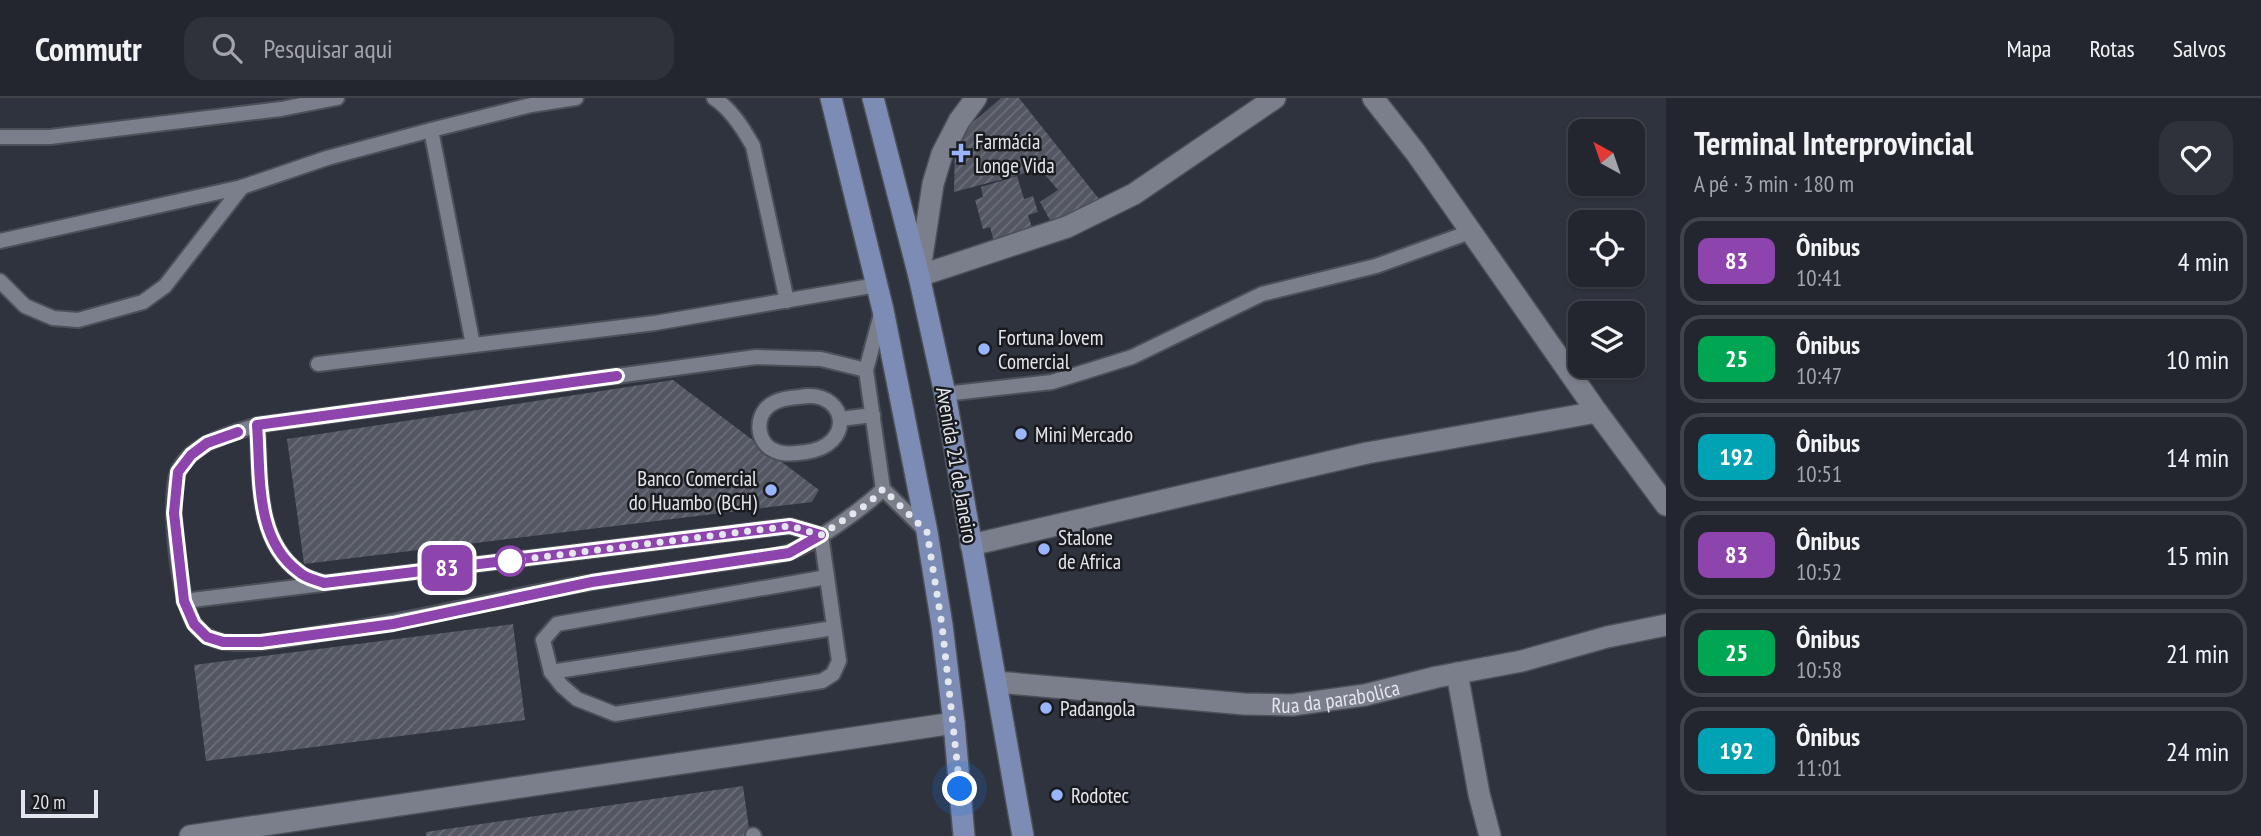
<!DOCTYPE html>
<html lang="pt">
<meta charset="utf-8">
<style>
:root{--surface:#23262e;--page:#2f323a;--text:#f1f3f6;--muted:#a3a5aa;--line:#40434a}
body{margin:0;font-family:"PT Sans Narrow",sans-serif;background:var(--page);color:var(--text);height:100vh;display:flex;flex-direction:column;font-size:26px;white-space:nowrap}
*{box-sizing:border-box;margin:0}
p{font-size:23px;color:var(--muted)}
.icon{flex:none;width:38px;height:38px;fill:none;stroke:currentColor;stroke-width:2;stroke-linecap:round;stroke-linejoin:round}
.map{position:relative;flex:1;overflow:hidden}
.drawer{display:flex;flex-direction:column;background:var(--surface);width:595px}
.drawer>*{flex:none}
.badge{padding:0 14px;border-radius:10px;font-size:24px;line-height:46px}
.needle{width:46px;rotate:320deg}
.controls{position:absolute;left:1568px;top:21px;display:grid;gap:14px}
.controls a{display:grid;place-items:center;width:77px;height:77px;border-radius:14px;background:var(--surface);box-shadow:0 2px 5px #0004,0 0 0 2px var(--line);font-size:35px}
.scale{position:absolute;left:21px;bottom:18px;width:77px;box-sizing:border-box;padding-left:7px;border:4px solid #e3e6ed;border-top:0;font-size:19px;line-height:24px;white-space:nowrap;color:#e3e6ed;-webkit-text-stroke:5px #191b1f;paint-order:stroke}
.you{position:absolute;width:35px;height:35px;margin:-18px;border:5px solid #fff;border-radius:50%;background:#1a73e8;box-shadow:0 0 0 10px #1a73e833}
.map>.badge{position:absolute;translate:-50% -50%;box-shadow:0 0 0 4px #fff}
.round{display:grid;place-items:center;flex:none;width:74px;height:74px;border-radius:21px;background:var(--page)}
.overview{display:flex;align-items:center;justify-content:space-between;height:119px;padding:0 28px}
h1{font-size:33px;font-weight:600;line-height:52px}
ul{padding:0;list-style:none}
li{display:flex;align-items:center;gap:21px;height:88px;margin:0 14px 10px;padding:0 14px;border:4px solid var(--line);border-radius:21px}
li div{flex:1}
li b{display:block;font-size:26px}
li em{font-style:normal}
li .badge{min-width:77px;font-weight:700;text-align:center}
header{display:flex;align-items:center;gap:42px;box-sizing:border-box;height:98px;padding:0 35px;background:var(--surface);border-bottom:2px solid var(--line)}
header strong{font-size:33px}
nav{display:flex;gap:38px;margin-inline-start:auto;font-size:24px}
.search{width:490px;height:63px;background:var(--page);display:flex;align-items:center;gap:18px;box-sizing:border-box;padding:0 24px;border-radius:21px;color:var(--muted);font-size:26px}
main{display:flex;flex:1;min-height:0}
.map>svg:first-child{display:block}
.building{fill:url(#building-hatch)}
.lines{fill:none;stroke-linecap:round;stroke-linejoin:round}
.lane-casing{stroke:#4c5058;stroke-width:18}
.street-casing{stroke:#4c5058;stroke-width:24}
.primary-casing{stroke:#4c5058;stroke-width:24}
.lane{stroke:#7b7f8b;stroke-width:14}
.street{stroke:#7b7f8b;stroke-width:21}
.primary{stroke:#7c8cb4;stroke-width:21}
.line-casing{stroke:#fff;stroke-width:16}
.line{stroke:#8e44ad;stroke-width:10}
.walk{stroke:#e3e6ed;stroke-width:7;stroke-dasharray:0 12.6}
.poi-dot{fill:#99b5fd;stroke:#191b1f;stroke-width:2.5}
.stop-dot{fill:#fff;stroke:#8e44ad;stroke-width:3.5}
.labels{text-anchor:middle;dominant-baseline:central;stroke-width:5;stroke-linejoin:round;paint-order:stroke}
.poi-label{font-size:21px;fill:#e3e6ed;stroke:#191b1f;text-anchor:start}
.street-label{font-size:21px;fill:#e3e6ed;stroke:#191b1f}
</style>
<header>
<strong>Commutr</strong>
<div class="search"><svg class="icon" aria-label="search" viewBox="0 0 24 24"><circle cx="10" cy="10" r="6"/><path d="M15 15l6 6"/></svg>Pesquisar aqui</div>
<nav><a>Mapa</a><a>Rotas</a><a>Salvos</a></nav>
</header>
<main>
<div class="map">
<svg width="1666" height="738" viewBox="0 0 1666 738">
<defs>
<pattern id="building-hatch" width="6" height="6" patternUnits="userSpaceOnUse" patternTransform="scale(1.75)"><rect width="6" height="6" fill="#535762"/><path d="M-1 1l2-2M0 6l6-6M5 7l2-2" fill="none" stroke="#6c6f79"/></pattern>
</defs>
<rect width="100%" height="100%" fill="#2f333d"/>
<g class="building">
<path d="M1001,0H1019L1099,101L1052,126L1040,104L1058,92L1040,71L954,94L955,40Z"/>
<path d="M1017,78L1024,101L1033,98L1038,114L1028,117L1033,133L994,144L990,129L983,131L975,102L983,99L981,89Z"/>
<path d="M673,282L819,392L812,404L304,466L287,341Z"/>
<path d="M513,526L525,622L206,663L194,567Z"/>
<path d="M743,688L750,738H426V734Z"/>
</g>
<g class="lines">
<defs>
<g id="lane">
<path d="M714,0C731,11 743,30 753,48L787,203"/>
<path d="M431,32L473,247"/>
<path d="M0,39H50L281,11L337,0"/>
<path d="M0,143L242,89L327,60L431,32L531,7L576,0"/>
<path d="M0,183L25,208L53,220L78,222L143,204L165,188L242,89"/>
<path d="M881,216L866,272L883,391L926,433"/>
<path d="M318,266L655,225L877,187"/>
<path d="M866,272L821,261L756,259L257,327C231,336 190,345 178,374C168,401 178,501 194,525C200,535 212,542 224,544C256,548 291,540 324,535C415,523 503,499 593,484C638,476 684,470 729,464C748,461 768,460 787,455C810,449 865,409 883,391"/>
<path d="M945,296L1052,284L1132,259L1262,196L1376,168L1470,134"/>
<path d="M807,298C847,296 855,347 806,354C797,355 787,357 778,354C757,348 753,320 770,307C781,299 795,300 807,298Z"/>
<path d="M840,321L873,317"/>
<path d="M257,327C261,376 254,441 299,474C305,480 316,482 324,485L790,428L821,437"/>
<path d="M821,437L839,563L833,576L822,583L615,616L577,601L562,588L551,574L543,542L557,526L827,479"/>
<path d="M184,503L322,486"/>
<path d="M551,574L834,530"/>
<path d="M753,737L754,738"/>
</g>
<g id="street">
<path d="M976,0L959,23L942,56L933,86L919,178L1067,129L1134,96L1275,0"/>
<path d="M1373,0L1416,55L1597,314L1666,407"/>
<path d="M971,447L1367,355L1597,314"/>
<path d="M1457,575L1479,696L1490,738"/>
<path id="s1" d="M997,584L1244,606L1292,607L1365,597L1437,579L1522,563L1607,539L1666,527"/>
<path d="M190,738L954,625"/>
</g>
<g id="primary">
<path d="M831,0L883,212L927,434L942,527L954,625L964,738"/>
<path d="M873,0L919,178L945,296L1023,738"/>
</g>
</defs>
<use href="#lane" class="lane-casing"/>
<use href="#street" class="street-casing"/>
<use href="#primary" class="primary-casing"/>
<use href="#lane" class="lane"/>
<use href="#street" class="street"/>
<use href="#primary" class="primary"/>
</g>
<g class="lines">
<defs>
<path id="line" d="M238,334L207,345L191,357L178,374L174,415L184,503L194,526L207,539L223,544H261L393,526L592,484L789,455L821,437L790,428L324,485C316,482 305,480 299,474C254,441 261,377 257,327L617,278"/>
</defs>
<use href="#line" class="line-casing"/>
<use href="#line" class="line"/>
<path class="walk" d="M510,463L790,428L821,437L869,405L883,391L927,434L942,527L960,691"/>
</g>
<g class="poi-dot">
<path d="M957.5 44.5h7v7h7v7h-7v7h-7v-7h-7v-7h7z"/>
<circle cx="984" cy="251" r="7"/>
<circle cx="1021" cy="336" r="7"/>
<circle cx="771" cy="392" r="7"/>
<circle cx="1044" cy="451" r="7"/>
<circle cx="1046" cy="610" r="7"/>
<circle cx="1057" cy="697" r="7"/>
</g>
<circle class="stop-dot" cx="510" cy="463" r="14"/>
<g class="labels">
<g class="poi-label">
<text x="975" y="43">Farmácia<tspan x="975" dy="24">Longe Vida</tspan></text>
<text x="998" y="239">Fortuna Jovem<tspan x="998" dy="24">Comercial</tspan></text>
<text x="1035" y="336">Mini Mercado</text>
<text x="757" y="380" text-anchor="end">Banco Comercial<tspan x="757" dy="24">do Huambo (BCH)</tspan></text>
<text x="1058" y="439">Stalone<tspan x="1058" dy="24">de Africa</tspan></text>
<text x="1060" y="610">Padangola</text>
<text x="1071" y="697">Rodotec</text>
</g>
<g class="street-label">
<text transform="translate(957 367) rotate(80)">Avenida 21 de Janeiro</text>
<text stroke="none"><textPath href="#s1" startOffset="340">Rua da parabolica</textPath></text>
</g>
</g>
</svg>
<div class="controls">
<a><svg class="needle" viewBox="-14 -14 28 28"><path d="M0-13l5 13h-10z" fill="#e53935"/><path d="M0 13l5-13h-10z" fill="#a3a5aa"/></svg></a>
<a><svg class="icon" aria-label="locate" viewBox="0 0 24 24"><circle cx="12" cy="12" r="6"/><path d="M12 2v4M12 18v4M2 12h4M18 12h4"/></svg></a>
<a><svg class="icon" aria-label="layers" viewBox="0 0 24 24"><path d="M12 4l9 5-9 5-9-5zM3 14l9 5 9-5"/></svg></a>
</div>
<div class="scale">20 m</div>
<div class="you" style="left:960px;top:691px"></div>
<b class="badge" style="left:447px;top:470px;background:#8e44ad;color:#fff">83</b>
</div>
<section class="drawer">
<div class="overview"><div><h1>Terminal Interprovincial</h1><p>A pé · 3 min · 180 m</p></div><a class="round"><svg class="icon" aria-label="heart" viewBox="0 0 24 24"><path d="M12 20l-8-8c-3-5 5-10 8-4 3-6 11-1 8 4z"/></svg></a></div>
<ul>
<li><span class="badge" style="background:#8e44ad;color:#fff">83</span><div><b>Ônibus</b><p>10:41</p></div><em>4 min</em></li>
<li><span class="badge" style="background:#00a651;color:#fff">25</span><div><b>Ônibus</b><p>10:47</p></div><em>10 min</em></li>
<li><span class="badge" style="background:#00a3b4;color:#fff">192</span><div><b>Ônibus</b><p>10:51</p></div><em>14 min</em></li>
<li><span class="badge" style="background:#8e44ad;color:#fff">83</span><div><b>Ônibus</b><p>10:52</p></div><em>15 min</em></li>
<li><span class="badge" style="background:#00a651;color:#fff">25</span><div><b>Ônibus</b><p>10:58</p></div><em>21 min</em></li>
<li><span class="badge" style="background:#00a3b4;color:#fff">192</span><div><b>Ônibus</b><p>11:01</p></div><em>24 min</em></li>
</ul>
</section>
</main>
